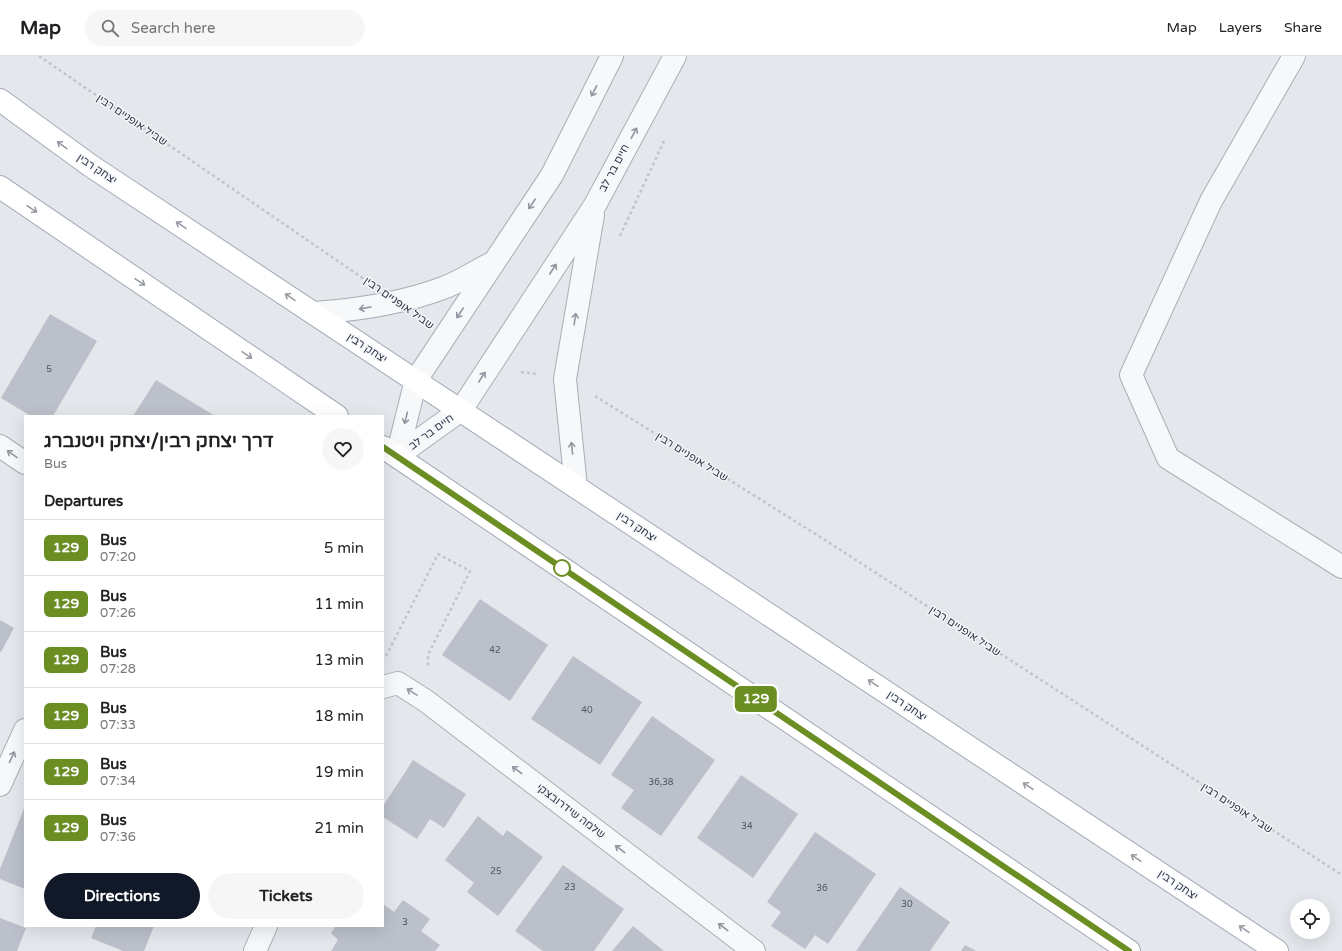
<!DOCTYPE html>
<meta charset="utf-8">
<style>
:root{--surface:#fff;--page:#f6f6f6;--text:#202124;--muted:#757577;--line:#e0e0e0;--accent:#111827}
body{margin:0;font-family:"Varela Round",Heebo,sans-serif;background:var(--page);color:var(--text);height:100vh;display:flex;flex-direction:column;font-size:15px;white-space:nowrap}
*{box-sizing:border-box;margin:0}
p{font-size:13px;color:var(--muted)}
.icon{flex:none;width:22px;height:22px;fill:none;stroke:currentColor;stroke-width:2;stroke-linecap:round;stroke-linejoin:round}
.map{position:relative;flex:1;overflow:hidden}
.side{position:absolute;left:24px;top:359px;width:360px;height:512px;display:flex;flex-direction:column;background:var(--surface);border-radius:0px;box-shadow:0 4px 16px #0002}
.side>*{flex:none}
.badge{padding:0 8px;border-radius:6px;font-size:14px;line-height:26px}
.controls{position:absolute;left:1290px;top:843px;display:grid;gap:8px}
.controls a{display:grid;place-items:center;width:40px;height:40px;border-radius:50%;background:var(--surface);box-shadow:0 4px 16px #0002;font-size:20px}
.map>.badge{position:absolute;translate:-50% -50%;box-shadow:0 0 0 2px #fff}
h2{padding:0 20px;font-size:15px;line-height:36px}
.round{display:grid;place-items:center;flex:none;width:42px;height:42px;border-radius:21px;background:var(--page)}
.summary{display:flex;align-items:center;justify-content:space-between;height:68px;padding:0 20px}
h1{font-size:19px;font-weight:700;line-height:30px}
.cta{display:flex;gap:8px;margin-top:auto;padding:8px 20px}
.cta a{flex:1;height:46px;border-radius:24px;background:var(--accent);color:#fff;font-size:16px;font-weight:700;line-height:46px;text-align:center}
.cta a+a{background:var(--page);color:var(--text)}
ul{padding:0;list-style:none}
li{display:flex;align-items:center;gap:12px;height:56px;padding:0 20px;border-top:1px solid var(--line)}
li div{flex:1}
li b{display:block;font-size:15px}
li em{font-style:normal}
li .badge{min-width:44px;font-weight:700;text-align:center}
header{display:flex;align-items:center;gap:24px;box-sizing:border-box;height:56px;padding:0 20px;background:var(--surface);border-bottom:1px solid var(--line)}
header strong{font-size:19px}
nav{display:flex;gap:22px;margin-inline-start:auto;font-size:14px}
.search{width:280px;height:36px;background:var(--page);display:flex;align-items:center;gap:10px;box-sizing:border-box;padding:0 14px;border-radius:22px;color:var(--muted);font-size:15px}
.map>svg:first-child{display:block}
.building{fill:#bbc0ca}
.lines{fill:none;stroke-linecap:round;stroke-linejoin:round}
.minor-casing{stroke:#a9aeb7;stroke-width:24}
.major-casing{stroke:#a3abb8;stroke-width:24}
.path{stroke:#c2c5cb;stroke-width:2.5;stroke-dasharray:3 3;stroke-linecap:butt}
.minor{stroke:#f7f8fa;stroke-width:22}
.major{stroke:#fff;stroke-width:22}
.oneway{stroke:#9196a0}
.oneway2{stroke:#959aa2}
.line-casing{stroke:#fff;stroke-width:9}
.line{stroke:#6b8e23;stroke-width:6}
.stop-dot{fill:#fff;stroke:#6b8e23;stroke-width:2}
.labels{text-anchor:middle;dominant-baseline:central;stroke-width:3;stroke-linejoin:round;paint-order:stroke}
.number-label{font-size:9px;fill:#4f5766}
.street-label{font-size:11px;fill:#2b3445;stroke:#f4f6f9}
</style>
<header>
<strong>Map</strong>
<div class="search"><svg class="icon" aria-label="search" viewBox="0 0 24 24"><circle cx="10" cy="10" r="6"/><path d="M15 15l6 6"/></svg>Search here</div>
<nav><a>Map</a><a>Layers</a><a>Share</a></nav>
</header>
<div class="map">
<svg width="1342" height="895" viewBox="0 0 1342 895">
<rect width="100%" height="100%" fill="#e4e7ec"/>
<g class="building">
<path d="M50,258L97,285L53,360H31L1,342Z"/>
<path d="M156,324L215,360H133Z"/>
<path d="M480,543L548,589L510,645L442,599Z"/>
<path d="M0,564L14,572L1,596H0Z"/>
<path d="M573,600L642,646L600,709L531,663Z"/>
<path d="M652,660L715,704L661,780L621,752L634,734L611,719Z"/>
<path d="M413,704L466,738L444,772L430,763L417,783L383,761V750Z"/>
<path d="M741,719L798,758L753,822L697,782Z"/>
<path d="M25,750V833L0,823V813Z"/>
<path d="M478,760L503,780L507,774L543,801L498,860L467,836L474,827L445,804Z"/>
<path d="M815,776L876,818L828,888L815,879L805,893L771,870L781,856L767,846Z"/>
<path d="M563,809L624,853L594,895H543L515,875Z"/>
<path d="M900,831L950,866L930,895H856Z"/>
<path d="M403,844L430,863L421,875L440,889L435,895H331L338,884L331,877L336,870H383V848L394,856Z"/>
<path d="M0,862L26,872L17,895H0Z"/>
<path d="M96,870H154L144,895H123L91,882Z"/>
<path d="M633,870L664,895H612Z"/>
<path d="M965,889L976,895H961Z"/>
</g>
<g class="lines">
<defs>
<g id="minor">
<path d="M1294,0L1211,145L1131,319L1168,402L1342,511"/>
<path d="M313,257C357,254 401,248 443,232C460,226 476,215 492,207"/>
<path d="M0,390L25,407"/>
<path d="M397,400L461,354L595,149L675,0"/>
<path d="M397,400L416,324L552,119L612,0"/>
<path d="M576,431L565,323L593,159"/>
<path d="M383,631L398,627L426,645L754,895"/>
<path d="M0,729L25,674"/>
<path d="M255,895L266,870"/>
</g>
<g id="major">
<path d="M0,44L91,110L1277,895"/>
<path d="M0,131L337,360"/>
<path d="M383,391L1129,895"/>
</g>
</defs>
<use href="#minor" class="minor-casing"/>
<use href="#major" class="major-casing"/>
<g class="path">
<path d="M39,0L364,223"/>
<path d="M620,180L664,85"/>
<path d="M521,316L537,318"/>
<path d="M595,340L822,482L1342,819"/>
<path d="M386,600L438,498L470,515L428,599V612"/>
</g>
<use href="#minor" class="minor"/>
<use href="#major" class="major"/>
</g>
<defs><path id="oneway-shaft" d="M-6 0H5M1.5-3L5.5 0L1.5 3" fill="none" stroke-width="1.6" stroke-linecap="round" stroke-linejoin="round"/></defs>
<g class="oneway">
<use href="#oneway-shaft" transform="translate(594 35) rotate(117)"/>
<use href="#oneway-shaft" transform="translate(634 77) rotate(-62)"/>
<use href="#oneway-shaft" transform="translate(532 148) rotate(124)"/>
<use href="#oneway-shaft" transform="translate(553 213) rotate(-57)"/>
<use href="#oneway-shaft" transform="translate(365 252) rotate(170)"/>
<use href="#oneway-shaft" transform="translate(460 257) rotate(123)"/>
<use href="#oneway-shaft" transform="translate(575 263) rotate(-81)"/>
<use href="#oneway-shaft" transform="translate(482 321) rotate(-57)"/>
<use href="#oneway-shaft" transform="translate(406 362) rotate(104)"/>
<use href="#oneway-shaft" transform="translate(572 392) rotate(-96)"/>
<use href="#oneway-shaft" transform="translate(12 398) rotate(-145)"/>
<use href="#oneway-shaft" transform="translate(412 636) rotate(-148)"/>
<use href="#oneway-shaft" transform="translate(12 701) rotate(-65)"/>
<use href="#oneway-shaft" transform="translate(517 714) rotate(-143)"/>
<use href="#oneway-shaft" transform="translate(620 793) rotate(-143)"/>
<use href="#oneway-shaft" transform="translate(723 871) rotate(-143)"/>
</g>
<g class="oneway2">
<use href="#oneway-shaft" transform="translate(62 89) rotate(-144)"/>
<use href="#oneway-shaft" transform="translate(32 153) rotate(34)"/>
<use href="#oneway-shaft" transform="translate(181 169) rotate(-146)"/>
<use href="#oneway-shaft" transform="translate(140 226) rotate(34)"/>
<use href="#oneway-shaft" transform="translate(290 241) rotate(-146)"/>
<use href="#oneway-shaft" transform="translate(247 299) rotate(34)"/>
<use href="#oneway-shaft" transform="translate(873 627) rotate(-146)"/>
<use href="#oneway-shaft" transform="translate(1028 730) rotate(-146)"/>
<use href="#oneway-shaft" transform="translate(1136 802) rotate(-146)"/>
<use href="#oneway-shaft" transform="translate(1244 873) rotate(-146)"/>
</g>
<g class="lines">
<defs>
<path id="line" d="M383,391L1129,895"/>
</defs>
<use href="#line" class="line-casing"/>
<use href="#line" class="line"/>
</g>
<circle class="stop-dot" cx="562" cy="512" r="8"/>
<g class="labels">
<g class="number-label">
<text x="49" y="313">5</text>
<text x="495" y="594">42</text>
<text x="587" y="654">40</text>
<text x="661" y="726">36,38</text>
<text x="747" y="770">34</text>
<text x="496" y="815">25</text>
<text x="570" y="831">23</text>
<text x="822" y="832">36</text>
<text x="907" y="848">30</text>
<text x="405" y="866">3</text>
</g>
<g class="street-label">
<text transform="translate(132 64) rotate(34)">שביל אופניים רבין</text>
<text transform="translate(614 112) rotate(-62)">חיים בר לב</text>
<text transform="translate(97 113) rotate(34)">יצחק רבין</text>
<text transform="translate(399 247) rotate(35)">שביל אופניים רבין</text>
<text transform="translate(367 292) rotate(33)">יצחק רבין</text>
<text transform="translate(431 376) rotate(-36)">חיים בר לב</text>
<text transform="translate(692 401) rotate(32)">שביל אופניים רבין</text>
<text transform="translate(637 471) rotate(34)">יצחק רבין</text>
<text transform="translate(965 575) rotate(33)">שביל אופניים רבין</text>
<text transform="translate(907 650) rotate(34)">יצחק רבין</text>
<text transform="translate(1237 752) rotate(33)">שביל אופניים רבין</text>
<text transform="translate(571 755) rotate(37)">שלמה שידרובצקי</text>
<text transform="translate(1178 829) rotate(34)">יצחק רבין</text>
</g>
</g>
</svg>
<div class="controls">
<a><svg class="icon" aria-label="locate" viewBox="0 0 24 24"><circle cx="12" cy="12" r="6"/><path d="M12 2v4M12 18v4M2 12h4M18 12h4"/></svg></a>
</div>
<b class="badge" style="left:756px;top:643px;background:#6b8e23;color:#fff">129</b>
<section class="side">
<div class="summary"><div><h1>דרך יצחק רבין/יצחק ויטנברג</h1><p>Bus</p></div><a class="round"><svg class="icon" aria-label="heart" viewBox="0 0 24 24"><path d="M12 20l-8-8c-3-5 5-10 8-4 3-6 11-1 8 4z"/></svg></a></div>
<h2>Departures</h2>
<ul>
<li><span class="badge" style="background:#6b8e23;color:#fff">129</span><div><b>Bus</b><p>07:20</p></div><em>5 min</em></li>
<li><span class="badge" style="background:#6b8e23;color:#fff">129</span><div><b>Bus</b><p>07:26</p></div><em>11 min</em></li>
<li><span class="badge" style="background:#6b8e23;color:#fff">129</span><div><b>Bus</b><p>07:28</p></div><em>13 min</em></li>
<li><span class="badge" style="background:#6b8e23;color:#fff">129</span><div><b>Bus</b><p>07:33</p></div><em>18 min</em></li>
<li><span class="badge" style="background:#6b8e23;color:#fff">129</span><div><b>Bus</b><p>07:34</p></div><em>19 min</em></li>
<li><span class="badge" style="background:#6b8e23;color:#fff">129</span><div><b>Bus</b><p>07:36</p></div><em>21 min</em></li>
</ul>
<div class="cta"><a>Directions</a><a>Tickets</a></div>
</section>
</div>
